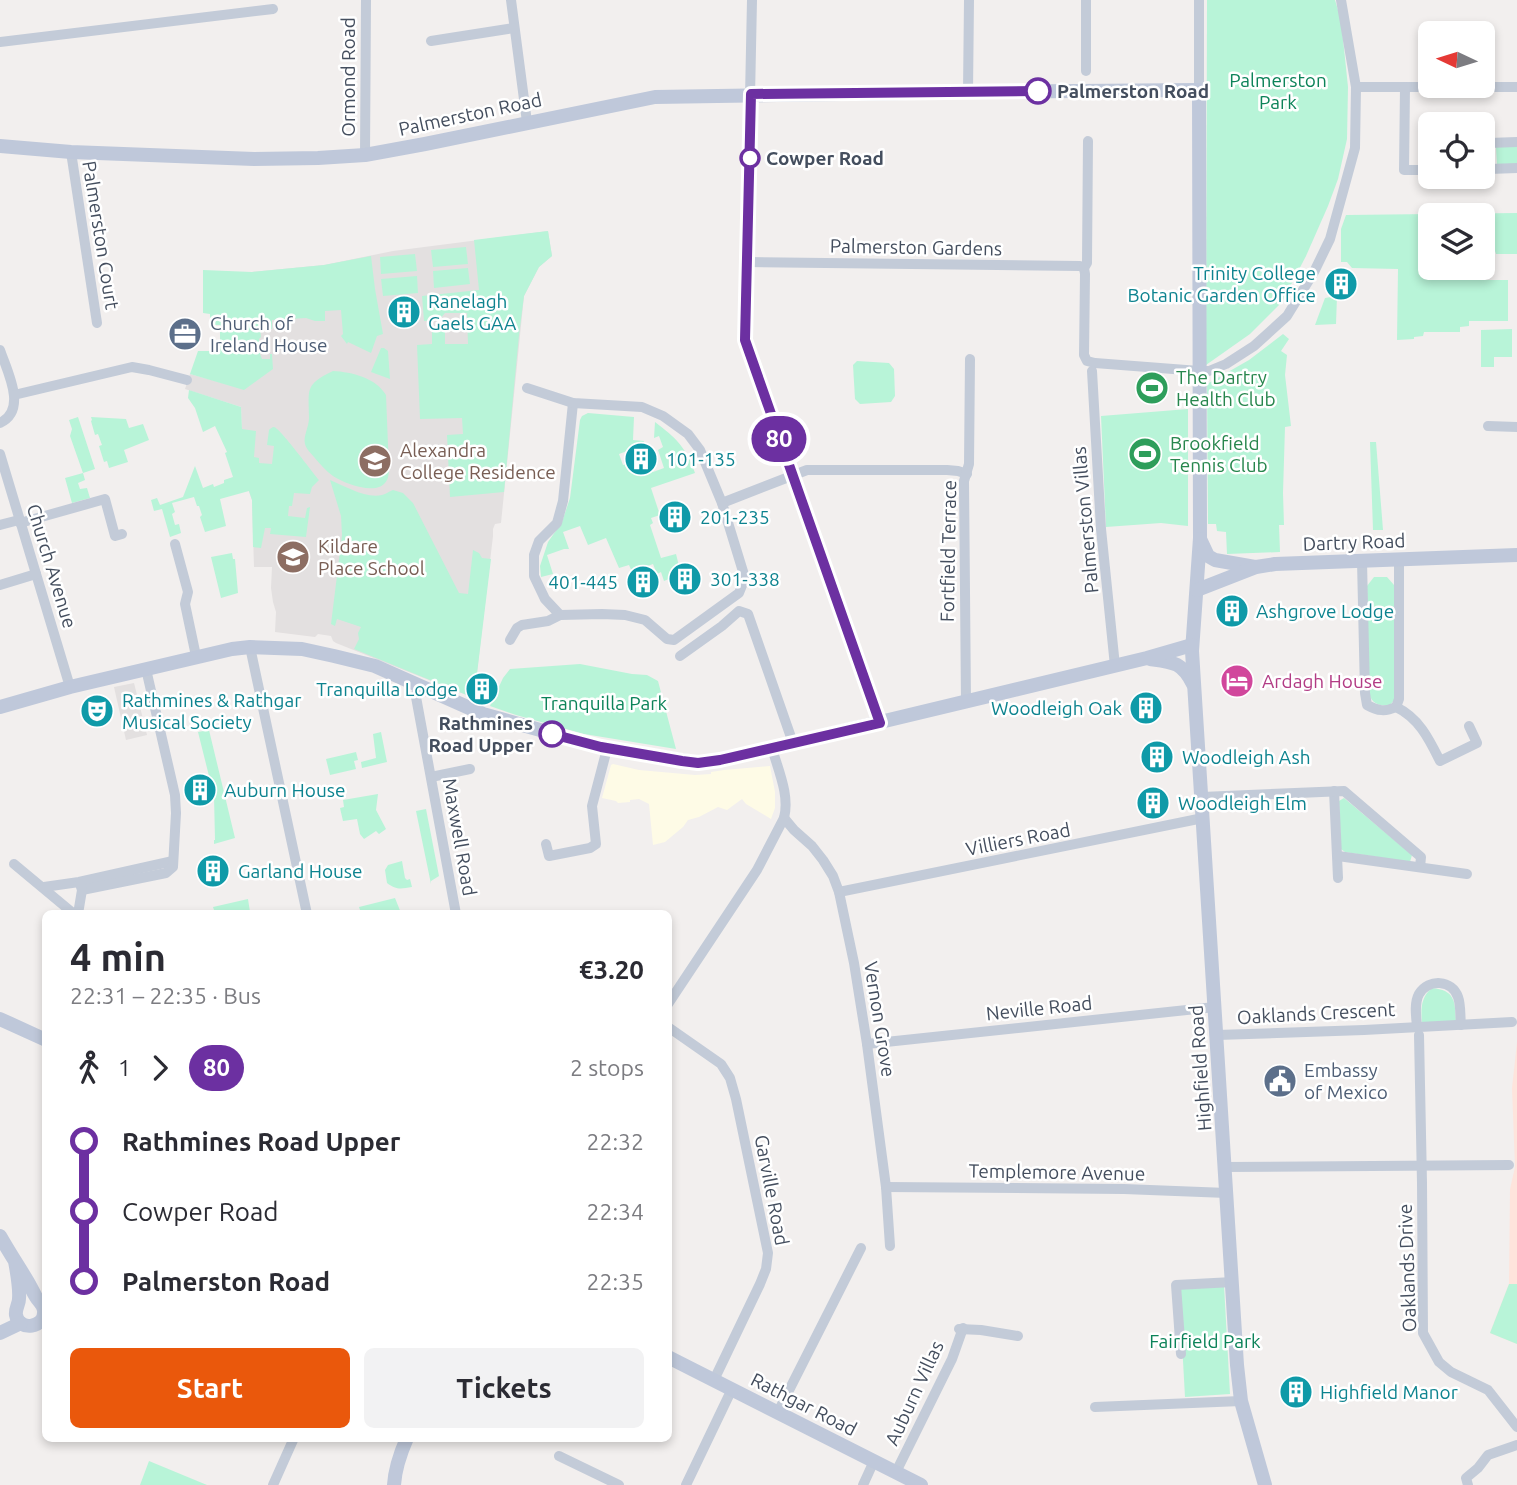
<!DOCTYPE html>
<meta charset="utf-8">
<style>
:root{--surface:#fff;--page:#f2f2f3;--text:#2b2b33;--muted:#7c7c81;--accent:#ea580c}
body{margin:0;font-family:Ubuntu,sans-serif;background:var(--page);color:var(--text);height:100vh;display:flex;flex-direction:column;font-size:26px;white-space:nowrap}
*{box-sizing:border-box;margin:0}
p{font-size:23px;color:var(--muted)}
.icon{flex:none;width:38px;height:38px;fill:none;stroke:currentColor;stroke-width:2;stroke-linecap:round;stroke-linejoin:round}
.map{position:relative;flex:1;overflow:hidden}
.drawer{position:absolute;left:42px;top:910px;width:630px;height:532px;display:flex;flex-direction:column;background:var(--surface);border-radius:10px;box-shadow:0 4px 10px #0003}
.drawer>*{flex:none}
.badge{padding:0 14px;border-radius:23px;font-size:24px;line-height:46px}
.needle{width:46px;rotate:274deg}
.fabs{position:absolute;left:1418px;top:21px;display:grid;gap:14px}
.fabs a{display:grid;place-items:center;width:77px;height:77px;border-radius:10px;background:var(--surface);box-shadow:0 4px 10px #0003;font-size:35px}
.map>.badge{position:absolute;translate:-50% -50%;box-shadow:0 0 0 4px #fff}
.legs{display:flex;align-items:center;gap:10px;height:77px;padding:0 28px;font-size:23px}
.legs p{margin-inline-start:auto}
.summary{display:flex;align-items:center;justify-content:space-between;height:119px;padding:0 28px}
h1{font-size:38px;font-weight:700;line-height:52px}
.action{display:flex;gap:14px;margin-top:auto;padding:14px 28px}
.action a{flex:1;height:80px;border-radius:10px;background:var(--accent);color:#fff;font-size:28px;font-weight:700;line-height:80px;text-align:center}
.action a+a{background:var(--page);color:var(--text)}
ul{padding:0 28px;list-style:none}
li{display:flex;align-items:center;gap:24px;height:70px;font-size:26px}
li i{display:grid;place-items:center;width:10px;height:100%;margin:0 9px;background:currentColor}
li i::after{content:'';width:18px;height:18px;margin:-9px;border:5px solid;border-radius:50%;background:var(--surface)}
li p{margin-inline-start:auto}
li:first-child i{background:linear-gradient(#0000 50%,currentColor 0)}
li:last-child i{background:linear-gradient(currentColor 50%,#0000 0)}
.map>svg:first-child{display:block}
.commercial{fill:#fefbe6}
.education{fill:#e3e0e0}
.medical{fill:#fee4dc}
.green{fill:#b8f4d8}
.lines{fill:none;stroke-linecap:round;stroke-linejoin:round}
.street{stroke:#c3cbd8;stroke-width:10}
.secondary{stroke:#bfc8da;stroke-width:14}
.line-1-casing{stroke:#fff;stroke-width:16}
.line-1{stroke:#6c30a1;stroke-width:10}
.stop-1-dot{fill:#fff;stroke:#6c30a1;stroke-width:3.5}
.labels{text-anchor:middle;dominant-baseline:central;stroke-width:5;stroke-linejoin:round;paint-order:stroke}
.street-label{font-size:19px;fill:#444e5e;stroke:#fff}
.park-label{font-size:19px;fill:#0c8359;stroke:#fff}
.stop-label{font-size:19px;font-weight:bold;fill:#444e5e;stroke:#fff;text-anchor:start}
.culture-label{font-size:19px;fill:#0d838f;stroke:#fff;text-anchor:start}
.service-label{font-size:19px;fill:#4e5e75;stroke:#fff;text-anchor:start}
.leisure-label{font-size:19px;fill:#27864d;stroke:#fff;text-anchor:start}
.education-label{font-size:19px;fill:#785e54;stroke:#fff;text-anchor:start}
.hotel-label{font-size:19px;fill:#b23c85;stroke:#fff;text-anchor:start}
</style>
<div class="map">
<svg width="1517" height="1485" viewBox="0 0 1517 1485">
<rect width="100%" height="100%" fill="#f2efee"/>
<path class="commercial" d="M613,764L639,770L695,775L711,774V772L724,770L770,766L775,792V808L771,819L746,804L742,799L727,810L718,807L699,817L688,820L683,827L665,842L653,845L649,804L639,799L630,800V802L618,803L616,801L602,798L611,765Z"/>
<g class="education">
<path d="M548,231L552,256L539,267L524,296L501,523L495,524L493,529V536L474,698L336,643L333,641L331,636L318,634L315,637L275,632L276,612L273,602L271,588L272,567H254L252,500L243,475L241,407L185,389L190,374L237,387L252,272L324,265L393,251Z"/>
<path d="M134,683L147,735L126,740L114,687Z"/>
</g>
<path class="medical" d="M1517,1042V1344L1490,1333L1509,1284L1510,1189L1515,1167L1512,1088Z"/>
<g class="green">
<path d="M1207,0H1335L1341,20L1348,87L1347,139L1338,179L1328,206L1306,256L1282,302L1250,334L1206,365Z"/>
<path d="M1496,147H1517V165H1497Z"/>
<path d="M1517,213V254H1496L1495,251H1482V215H1430V268H1470V275L1459,274V280H1508V321H1469V326L1460,327V332H1424L1423,336L1414,337V339L1397,340L1398,269L1352,268L1347,262H1341V229L1346,215Z"/>
<path d="M548,231L552,256L539,267L524,296L519,335L504,492L450,497L447,435L463,434L462,418L420,419L417,345L432,344V328L445,326V344H468L467,313H445L439,320L424,321L422,296L479,290L474,240Z"/>
<path d="M466,247L468,264L433,267L431,250Z"/>
<path d="M415,254L417,271L381,274L380,257Z"/>
<path d="M371,256L375,289L383,334L377,336L371,353L348,342L347,344L341,336L343,334L341,310L325,311V321H315L306,318L272,320V329H260L261,337L259,339L260,354L262,359H270V354H272L273,369L244,390L190,374L198,351H220V325H210V314L203,313V270L252,272L324,265Z"/>
<path d="M468,268L470,284L434,288L433,271Z"/>
<path d="M417,276L418,293L383,296L381,279Z"/>
<path d="M1337,296L1336,324L1315,325L1325,298Z"/>
<path d="M1512,329V357H1494V367H1481V330Z"/>
<path d="M1283,334L1289,339L1281,351L1287,355L1285,375L1291,426L1285,427L1283,493L1284,525H1279L1280,552L1227,554L1226,532L1217,531L1216,524H1208L1207,384L1249,360Z"/>
<path d="M381,348H384L388,351L390,379L371,372Z"/>
<path d="M857,361L889,363L894,369L895,396L891,402L860,404L855,399L853,365Z"/>
<path d="M333,371C352,372 376,378 386,395L389,470C389,472 388,479 387,480C379,497 345,484 333,476C326,471 320,464 314,457C311,453 306,449 305,444C303,436 309,427 309,418C309,389 304,385 333,371Z"/>
<path d="M189,390L241,407L242,429L256,431L254,457L259,458V463L272,464L274,446L267,445L269,430C270,429 272,427 274,427C279,427 313,473 319,480L312,487L310,494L294,493L292,506H289L288,516L305,518L307,508L310,507L306,537L270,534L271,528H265L261,548L253,547L252,500L249,491L220,499L226,526L205,532L200,517L202,515L199,506H197L194,497L172,503L175,512L172,514L175,525L179,524L181,533L170,537L162,509L154,511L151,500L157,498L160,505L183,497L195,466L203,488L213,484L214,487L224,483V480L233,477L225,453L227,452L215,426L203,432L195,408L188,398Z"/>
<path d="M1188,409V526L1161,523L1106,527L1101,416Z"/>
<path d="M588,413L634,417L633,440L644,441L641,446L619,454L623,465L627,464L629,472L650,464L653,472L664,468L658,450L663,447L659,436L654,438L655,422C676,438 686,447 695,473L651,488L660,515L651,518L653,523L650,525L661,558L676,554L681,574L664,581L661,572L657,574L653,564L637,570L633,574L629,565L619,568L606,538L588,545L580,526L563,532L569,549H564L547,555L553,574L541,577L540,566L548,542L562,522L570,498L580,420L582,416Z"/>
<path d="M78,417L95,469L83,473L85,480L78,483L80,489L87,488L90,498L72,503L65,478L83,473L70,436L72,429L69,420Z"/>
<path d="M91,417L126,419L129,428L143,424L149,440L124,450L128,462L109,468L107,461L104,462L99,446L102,445L98,434L95,435L91,421L92,420Z"/>
<path d="M1370,442H1376L1383,530H1373Z"/>
<path d="M330,480C345,486 366,499 382,495C386,494 390,491 393,490L403,493L413,503L459,593L468,594L473,550L479,553L482,558L491,559L474,698L354,649L359,639L358,633L361,627L337,619L335,626L331,624L342,535L341,516Z"/>
<path d="M232,553L233,559H235L238,593L221,598L211,557Z"/>
<path d="M1374,577H1387L1394,585L1395,699L1390,705C1380,706 1373,705 1369,694L1367,586Z"/>
<path d="M580,664L632,674L647,675L658,681L676,749L584,734L516,715L490,706L503,678L510,669Z"/>
<path d="M209,730L235,838L214,844V840H215L214,796L198,732Z"/>
<path d="M381,732L387,762L362,768L361,762L376,758L373,734Z"/>
<path d="M356,752L358,760L354,761L356,769L330,775L326,759Z"/>
<path d="M378,794L376,810L386,829L379,834L376,831L364,839L360,834L357,819L343,821L340,808L344,807L343,800Z"/>
<path d="M1344,798L1412,855L1410,862L1345,852L1341,849L1339,801Z"/>
<path d="M426,809L439,876L431,881V884L416,811Z"/>
<path d="M402,861L405,878L407,880L410,879L412,887C401,889 396,890 387,883L385,870L388,865Z"/>
<path d="M395,898L401,913H361L359,907Z"/>
<path d="M248,899L250,912L215,913L213,907Z"/>
<path d="M1432,988C1456,990 1455,1003 1456,1022L1422,1025C1421,1010 1420,998 1432,988Z"/>
<path d="M1509,1284H1517V1344L1490,1333Z"/>
<path d="M1224,1285L1230,1394L1185,1397L1179,1288Z"/>
<path d="M149,1461L207,1485H140Z"/>
</g>
<g class="lines">
<g class="street">
<path d="M511,0L527,122"/>
<path d="M752,0L745,340L880,723"/>
<path d="M1086,0V71"/>
<path d="M431,41L514,28"/>
<path d="M0,42L273,9"/>
<path d="M1356,87H1517"/>
<path d="M1405,87L1404,170H1430"/>
<path d="M1199,90V0"/>
<path d="M968,92L969,0"/>
<path d="M1517,142L1489,143V169L1517,168"/>
<path d="M71,152L97,323"/>
<path d="M365,155L366,0"/>
<path d="M746,262L1080,266L1084,268L1085,274L1084,355L1087,361L1095,363L1199,371H1209L1226,364L1254,346L1287,316L1314,272L1330,239L1355,148L1356,87L1341,0"/>
<path d="M1084,268L1087,263L1088,141"/>
<path d="M0,350C7,371 28,410 0,423"/>
<path d="M1092,371L1101,529L1115,666"/>
<path d="M14,395L132,367L149,370L187,380"/>
<path d="M1488,426L1517,427"/>
<path d="M0,454L70,687"/>
<path d="M722,503L807,470H947L958,471L967,474"/>
<path d="M20,523L105,499L115,536L122,534"/>
<path d="M0,525L19,520"/>
<path d="M175,544L188,592L185,604L196,656"/>
<path d="M1362,561L1365,693L1367,705C1378,711 1385,712 1396,707L1399,699V559"/>
<path d="M0,585L36,574"/>
<path d="M560,615L545,599L534,576V555L539,541L557,523L563,501L573,403"/>
<path d="M510,640L517,628L522,625L548,621L560,615L602,614L625,615L645,620L667,639L674,640L739,593L745,578L722,503L700,450L688,434L663,416L642,407L573,403L527,388"/>
<path d="M250,647L307,914"/>
<path d="M680,656L722,626L739,611L748,614L793,743"/>
<path d="M418,684L416,697L456,914"/>
<path d="M966,702L964,481L969,464L970,359"/>
<path d="M1396,707C1419,718 1429,739 1440,761L1477,743L1469,726"/>
<path d="M431,777L470,769"/>
<path d="M1334,791L1338,878"/>
<path d="M1202,797L1344,791L1421,857L1420,867"/>
<path d="M784,818L794,830L812,846L823,860L833,876L839,892L854,963L867,1044L886,1187L890,1246"/>
<path d="M546,844L549,856L590,848L596,844L592,806L607,749"/>
<path d="M1338,856L1467,874"/>
<path d="M14,864L74,914"/>
<path d="M44,887L79,882L173,861"/>
<path d="M82,890L166,873L173,867L176,813L175,795L146,669"/>
<path d="M839,892L1203,818"/>
<path d="M78,914L82,890L80,884"/>
<path d="M668,1004L757,870L784,818C790,795 778,770 772,748"/>
<path d="M1417,1026C1416,1016 1414,1003 1419,994C1429,978 1452,980 1458,997C1461,1005 1460,1016 1461,1025"/>
<path d="M668,1027L721,1064L730,1078L736,1099L768,1253L766,1269L760,1284L714,1380"/>
<path d="M1217,1035L1364,1030L1512,1022"/>
<path d="M1419,1035L1422,1183L1423,1333L1439,1362L1451,1372L1488,1390L1517,1427"/>
<path d="M867,1044L1215,1007"/>
<path d="M1225,1167L1509,1165"/>
<path d="M886,1187L1124,1189L1227,1193"/>
<path d="M959,1329L981,1330L1018,1336"/>
<path d="M1181,1354L1176,1285L1233,1282"/>
<path d="M1095,1407L1241,1401"/>
<path d="M778,1412L861,1248"/>
<path d="M559,1456L619,1485"/>
<path d="M896,1472L952,1359L963,1328"/>
<path d="M273,1485L294,1438"/>
<path d="M686,1485L732,1389"/>
<path d="M863,1485L874,1461"/>
<path d="M1468,1485L1466,1478L1478,1468L1488,1455L1517,1445"/>
</g>
<g class="secondary">
<path d="M0,146L71,152L254,159L318,158L365,155L425,144L655,97L968,92L1199,90L1200,538L1192,651L1237,1365L1241,1401L1265,1485"/>
<path d="M1200,539L1208,556L1215,560L1255,567"/>
<path d="M1197,590L1256,567L1275,564L1517,555"/>
<path d="M1150,659C1173,662 1182,662 1193,684"/>
<path d="M0,707L70,687L232,649L250,647L302,649L334,656L375,666L483,714L601,747L698,763L720,760L772,748L1147,658L1192,645"/>
<path d="M0,1019L46,1040"/>
<path d="M0,1236C9,1252 19,1267 28,1282C31,1287 33,1292 36,1297C39,1302 43,1304 44,1310C46,1328 19,1332 16,1315C15,1309 19,1304 19,1299C20,1287 17,1273 15,1261"/>
<path d="M0,1333L21,1323"/>
<path d="M668,1357L921,1485"/>
<path d="M394,1485C395,1469 400,1454 407,1438"/>
</g>
</g>
<g class="lines">
<defs>
<path id="line-1" d="M552,734L601,747L682,761L698,763L720,760L880,723L745,340L751,94L1038,91"/>
</defs>
<use href="#line-1" class="line-1-casing"/>
<use href="#line-1" class="line-1"/>
</g>
<defs>
<symbol id="building-disc" viewBox="-11 -11 22 22"><circle r="9.5" fill="#0f9aa8" stroke="#fff"/><path d="M-4-6H4V6H1V3H-1V6H-4ZM-2.5-4.3h1.7v1.8h-1.7ZM.8-4.3h1.7v1.8H.8ZM-2.5-1h1.7V.8h-1.7ZM.8-1h1.7V.8H.8Z" fill="#fff"/></symbol>
<symbol id="office-disc" viewBox="-11 -11 22 22"><circle r="9.5" fill="#5c6f8a" stroke="#fff"/><path d="M-6-3h4V-5.5h4V-3h4V5H-6ZM-1-4.5V-3h2v-1.5ZM-6 0V1H6V0Z" fill="#fff"/></symbol>
<symbol id="stadium-disc" viewBox="-11 -11 22 22"><circle r="9.5" fill="#2e9e5b" stroke="#fff"/><path d="M0-5a6.5 5 0 1 0 0 10a6.5 5 0 1 0 0-10ZM-3.5-1.8h7v3.6h-7Z" fill="#fff"/></symbol>
<symbol id="school-disc" viewBox="-11 -11 22 22"><circle r="9.5" fill="#8d6e63" stroke="#fff"/><path d="M0-5L7-2L0 1L-7-2ZM-4 1L0 2.5L4 1V4Q0 6-4 4Z" fill="#fff"/></symbol>
<symbol id="hotel-disc" viewBox="-11 -11 22 22"><circle r="9.5" fill="#d1479c" stroke="#fff"/><path d="M-6-4.5h1.5V1H6V5H4.5V3h-9V5H-6ZM-4 0a1.8 1.8 0 1 1 3.6 0ZM.5 0V-2.5h3Q6-2.5 6 0Z" fill="#fff"/></symbol>
<symbol id="theatre-disc" viewBox="-11 -11 22 22"><circle r="9.5" fill="#0f9aa8" stroke="#fff"/><path d="M-5-5.5Q0-4 5-5.5V0Q5 5 0 6Q-5 5-5 0ZM-3.3-2.5H-1v1.5H-3.3ZM1-2.5H3.3v1.5H1ZM-2.8 1Q0 5.5 2.8 1Z" fill="#fff"/></symbol>
<symbol id="civic-disc" viewBox="-11 -11 22 22"><circle r="9.5" fill="#5c6f8a" stroke="#fff"/><path d="M-.6-6.5H3V-4.5H.6V-3L4-1V1h2V6H-6V1h2V-1L-.6-3ZM-1.2 2.5V6h2.4V2.5Z" fill="#fff"/></symbol>
</defs>
<g fill-rule="evenodd">
<use href="#building-disc" x="1322" y="265" width="38" height="38"/>
<use href="#building-disc" x="385" y="293" width="38" height="38"/>
<use href="#office-disc" x="166" y="315" width="38" height="38"/>
<use href="#stadium-disc" x="1133" y="369" width="38" height="38"/>
<use href="#stadium-disc" x="1126" y="435" width="38" height="38"/>
<use href="#building-disc" x="622" y="440" width="38" height="38"/>
<use href="#school-disc" x="356" y="442" width="38" height="38"/>
<use href="#building-disc" x="656" y="498" width="38" height="38"/>
<use href="#school-disc" x="274" y="538" width="38" height="38"/>
<use href="#building-disc" x="666" y="560" width="38" height="38"/>
<use href="#building-disc" x="624" y="563" width="38" height="38"/>
<use href="#building-disc" x="1213" y="592" width="38" height="38"/>
<use href="#hotel-disc" x="1218" y="662" width="38" height="38"/>
<use href="#building-disc" x="463" y="670" width="38" height="38"/>
<use href="#building-disc" x="1127" y="689" width="38" height="38"/>
<use href="#theatre-disc" x="78" y="692" width="38" height="38"/>
<use href="#building-disc" x="1138" y="738" width="38" height="38"/>
<use href="#building-disc" x="181" y="771" width="38" height="38"/>
<use href="#building-disc" x="1134" y="784" width="38" height="38"/>
<use href="#building-disc" x="194" y="852" width="38" height="38"/>
<use href="#civic-disc" x="1261" y="1062" width="38" height="38"/>
<use href="#building-disc" x="1277" y="1373" width="38" height="38"/>
</g>
<g class="stop-1-dot">
<circle cx="1038" cy="91" r="12"/>
<circle cx="750" cy="158" r="9"/>
<circle cx="552" cy="734" r="12"/>
</g>
<g class="labels">
<g class="street-label">
<text transform="translate(348 77) rotate(-90)">Ormond Road</text>
<text transform="translate(470 114) rotate(-12)">Palmerston Road</text>
<text transform="translate(101 235) rotate(81)">Palmerston Court</text>
<text transform="translate(916 247) rotate(1)">Palmerston Gardens</text>
<text transform="translate(1085 520) rotate(-95)">Palmerston Villas</text>
<text transform="translate(1354 542) rotate(-2)">Dartry Road</text>
<text transform="translate(948 551) rotate(-89)">Fortfield Terrace</text>
<text transform="translate(52 566) rotate(73)">Church Avenue</text>
<text transform="translate(460 837) rotate(80)">Maxwell Road</text>
<text transform="translate(1018 839) rotate(-11)">Villiers Road</text>
<text transform="translate(1039 1008) rotate(-6)">Neville Road</text>
<text transform="translate(1316 1013) rotate(-3)">Oaklands Crescent</text>
<text transform="translate(880 1019) rotate(81)">Vernon Grove</text>
<text transform="translate(1200 1068) rotate(-94)">Highfield Road</text>
<text transform="translate(1057 1172) rotate(1)">Templemore Avenue</text>
<text transform="translate(772 1190) rotate(79)">Garville Road</text>
<text transform="translate(1407 1268) rotate(-92)">Oaklands Drive</text>
<text transform="translate(914 1393) rotate(-65)">Auburn Villas</text>
<text transform="translate(804 1404) rotate(27)">Rathgar Road</text>
</g>
<g class="park-label">
<text x="1278" y="80">Palmerston<tspan x="1278" dy="22">Park</tspan></text>
<text x="604" y="703">Tranquilla Park</text>
<text x="1205" y="1341">Fairfield Park</text>
</g>
<g class="stop-label">
<text x="1057" y="91">Palmerston Road</text>
<text x="766" y="158">Cowper Road</text>
<text x="533" y="723" text-anchor="end">Rathmines<tspan x="533" dy="22">Road Upper</tspan></text>
</g>
<g class="culture-label">
<text x="1316" y="273" text-anchor="end">Trinity College<tspan x="1316" dy="22">Botanic Garden Office</tspan></text>
<text x="428" y="301">Ranelagh<tspan x="428" dy="22">Gaels GAA</tspan></text>
<text x="666" y="459">101-135</text>
<text x="700" y="517">201-235</text>
<text x="710" y="579">301-338</text>
<text x="618" y="582" text-anchor="end">401-445</text>
<text x="1256" y="611">Ashgrove Lodge</text>
<text x="458" y="689" text-anchor="end">Tranquilla Lodge</text>
<text x="122" y="700">Rathmines &amp; Rathgar<tspan x="122" dy="22">Musical Society</tspan></text>
<text x="1122" y="708" text-anchor="end">Woodleigh Oak</text>
<text x="1182" y="757">Woodleigh Ash</text>
<text x="224" y="790">Auburn House</text>
<text x="1178" y="803">Woodleigh Elm</text>
<text x="238" y="871">Garland House</text>
<text x="1320" y="1392">Highfield Manor</text>
</g>
<g class="service-label">
<text x="210" y="323">Church of<tspan x="210" dy="22">Ireland House</tspan></text>
<text x="1304" y="1070">Embassy<tspan x="1304" dy="22">of Mexico</tspan></text>
</g>
<g class="leisure-label">
<text x="1176" y="377">The Dartry<tspan x="1176" dy="22">Health Club</tspan></text>
<text x="1170" y="443">Brookfield<tspan x="1170" dy="22">Tennis Club</tspan></text>
</g>
<g class="education-label">
<text x="400" y="450">Alexandra<tspan x="400" dy="22">College Residence</tspan></text>
<text x="318" y="546">Kildare<tspan x="318" dy="22">Place School</tspan></text>
</g>
<g class="hotel-label">
<text x="1262" y="681">Ardagh House</text>
</g>
</g>
</svg>
<div class="fabs">
<a><svg class="needle" viewBox="-14 -14 28 28"><path d="M0-13l5 13h-10z" fill="#e53935"/><path d="M0 13l5-13h-10z" fill="#7c7c81"/></svg></a>
<a><svg class="icon" aria-label="locate" viewBox="0 0 24 24"><circle cx="12" cy="12" r="6"/><path d="M12 2v4M12 18v4M2 12h4M18 12h4"/></svg></a>
<a><svg class="icon" aria-label="layers" viewBox="0 0 24 24"><path d="M12 4l9 5-9 5-9-5zM3 14l9 5 9-5"/></svg></a>
</div>
<b class="badge" style="left:779px;top:439px;background:#6c30a1;color:#fff">80</b>
<section class="drawer">
<div class="summary"><div><h1>4 min</h1><p>22:31 – 22:35 · Bus</p></div><b>€3.20</b></div>
<div class="legs"><svg class="icon" aria-label="walk" viewBox="0 0 24 24"><circle cx="13" cy="4" r="2"/><path d="M13 8l-2 6 4 7M11 14l-3 7M7 12l3-4h3l4 4"/></svg>1<svg class="icon" aria-label="forward" viewBox="0 0 24 24"><path d="M9 5l7 7-7 7"/></svg><b class="badge" style="background:#6c30a1;color:#fff">80</b><p>2 stops</p></div>
<ul>
<li><i style="color:#6c30a1"></i><b>Rathmines Road Upper</b><p>22:32</p></li>
<li><i style="color:#6c30a1"></i><span>Cowper Road</span><p>22:34</p></li>
<li><i style="color:#6c30a1"></i><b>Palmerston Road</b><p>22:35</p></li>
</ul>
<div class="action"><a>Start</a><a>Tickets</a></div>
</section>
</div>
